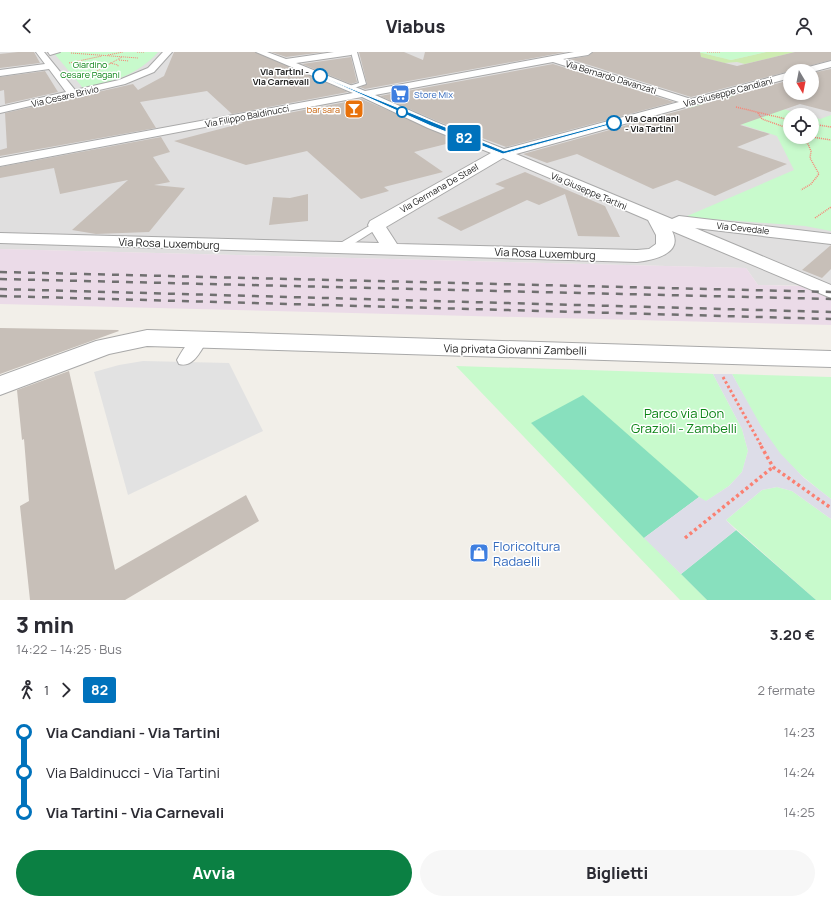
<!DOCTYPE html>
<html lang="it">
<meta charset="utf-8">
<style>
:root{--surface:#fff;--page:#f7f7f7;--text:#2b2b33;--muted:#7c7c81;--accent:#0b8043}
body{margin:0;font-family:Manrope,sans-serif;background:var(--page);color:var(--text);height:100vh;display:flex;flex-direction:column;font-size:15px;white-space:nowrap}
*{box-sizing:border-box;margin:0}
p{font-size:13px;color:var(--muted)}
.icon{flex:none;width:22px;height:22px;fill:none;stroke:currentColor;stroke-width:2;stroke-linecap:round;stroke-linejoin:round}
.map{position:relative;height:548px;overflow:hidden}
.panel{display:flex;flex-direction:column;background:var(--surface);flex:1}
.panel>*{flex:none}
.badge{padding:0 8px;border-radius:3px;font-size:14px;line-height:26px}
.needle{width:26px;rotate:170deg}
.fabs{position:absolute;left:783px;top:12px;display:grid;gap:8px}
.fabs a{display:grid;place-items:center;width:36px;height:36px;border-radius:50%;background:var(--surface);box-shadow:0 2px 6px #0003;font-size:20px}
.map>.badge{position:absolute;translate:-50% -50%;box-shadow:0 0 0 2px #fff}
.legs{display:flex;align-items:center;gap:6px;height:44px;padding:0 16px;font-size:13px}
.legs p{margin-inline-start:auto}
.head{display:flex;align-items:center;justify-content:space-between;height:68px;padding:0 16px}
h1{font-size:22px;font-weight:800;line-height:30px}
.button{display:flex;gap:8px;margin-top:auto;padding:8px 16px}
.button a{flex:1;height:46px;border-radius:24px;background:var(--accent);color:#fff;font-size:16px;font-weight:800;line-height:46px;text-align:center}
.button a+a{background:var(--page);color:var(--text)}
ul{padding:0 16px;list-style:none}
li{display:flex;align-items:center;gap:14px;height:40px;font-size:15px}
li i{display:grid;place-items:center;width:6px;height:100%;margin:0 5px;background:currentColor}
li i::after{content:'';width:10px;height:10px;margin:-5px;border:3px solid;border-radius:50%;background:var(--surface)}
li p{margin-inline-start:auto}
li:first-child i{background:linear-gradient(#0000 50%,currentColor 0)}
li:last-child i{background:linear-gradient(currentColor 50%,#0000 0)}
header{display:flex;justify-content:space-between;align-items:center;height:52px;padding:0 16px;background:var(--surface);font-size:18px;font-weight:800}
.map>svg:first-child{display:block}
.residential{fill:#e0dfdf;fill-rule:evenodd}
.industrial{fill:#ebdbe8}
.grass{fill:#cdebb0}
.park{fill:#c8facc}
.pitch{fill:#88e0be}
.parking{fill:#e2e2e2}
.plaza{fill:#dddde8}
.building{fill:#c7bfb8}
.lines{fill:none;stroke-linecap:round;stroke-linejoin:round}
.service-casing{stroke:#a9a9a9;stroke-width:2}
.minor-casing{stroke:#a9a9a9;stroke-width:2}
.path-far3{stroke:#fa8072;stroke-width:1;stroke-dasharray:1 1;stroke-linecap:butt}
.path-far2{stroke:#fa8072;stroke-width:1.5;stroke-dasharray:1 1;stroke-linecap:butt}
.path-far1{stroke:#fa8072;stroke-width:3;stroke-dasharray:2.5 2.5;stroke-linecap:butt}
.path{stroke:#fa8072;stroke-width:3.5;stroke-dasharray:3 3;stroke-linecap:butt}
.service{fill:#fff;fill-rule:evenodd}
.minor{fill:#fff;fill-rule:evenodd}
.rail{stroke:#707070;stroke-width:2.5;stroke-dasharray:7 7;stroke-linecap:butt}
.line-1{fill:#0072bc;stroke:#fff}
.stop-1-dot{fill:#fff;stroke:#0072bc;stroke-width:2}
.labels{text-anchor:middle;dominant-baseline:central;stroke-width:3;stroke-linejoin:round;paint-order:stroke}
.far-park-label{font-size:9px;fill:#0c8416;stroke:#fff}
.far-stop-label{font-size:9px;font-weight:bold;fill:#222;stroke:#fff;text-anchor:end}
.far-street-label{font-size:9px;fill:#222;stroke:#fff}
.far-shop-label{font-size:9px;fill:#366cbe;stroke:#fff;text-anchor:start}
.far-food-label{font-size:9px;fill:#c56008;stroke:#fff;text-anchor:end}
.street-label{font-size:11px;fill:#222;stroke:#fff}
.near-park-label{font-size:13px;fill:#0c8416;stroke:#fff}
.near-shop-label{font-size:13px;fill:#366cbe;stroke:#fff;text-anchor:start}
</style>
<header><svg class="icon" aria-label="back" viewBox="0 0 24 24"><path d="M15 5l-7 7 7 7"/></svg>Viabus<svg class="icon" aria-label="person" viewBox="0 0 24 24"><circle cx="12" cy="8" r="4"/><path d="M4 21q1-7 8-7t8 7"/></svg></header>
<div class="map">
<svg width="831" height="548" viewBox="0 0 831 548">
<rect width="100%" height="100%" fill="#f2efe9"/>
<path class="residential" d="M0,0H831V234L758,233L746,216L0,197ZM790,19H812V41H790ZM790,63H812V85H790Z"/>
<path class="industrial" d="M0,197L746,216L758,233L800,234L831,247V273L0,252Z"/>
<path class="grass" d="M681,0H698L731,8L766,0H795L745,12L737,10L724,11Z"/>
<g class="park">
<path d="M53,0H158C138,23 112,30 83,36Z"/>
<path d="M698,0H766L731,8Z"/>
<path d="M732,43L805,63H790V85H812V65L820,67L831,63V179L805,174L685,165L794,118L777,84L688,55L703,52L721,54L727,51L721,46Z"/>
<path d="M456,314L713,322L742,377L748,399L742,420L729,434L705,450L699,445L531,371L707,548H680Z"/>
<path d="M732,322L831,325V447C813,433 795,419 780,402C760,378 747,349 732,322Z"/>
<path d="M777,435L792,439L831,467V548H816L726,468L762,438Z"/>
</g>
<g class="pitch">
<path d="M583,343L699,445L644,486L531,371Z"/>
<path d="M736,478L816,548H707L681,522Z"/>
</g>
<path class="parking" d="M143,309L229,311L263,379L128,443L94,320L119,313Z"/>
<path class="plaza" d="M713,322H732L761,374L780,401L804,426L831,447V467L792,439L777,435L762,438L726,468L736,478L681,522L644,486L699,445L706,449L729,434L742,420L748,399L742,377Z"/>
<g class="building">
<path d="M18,0H34L40,11L0,16V2Z"/>
<path d="M174,0H255L348,40L232,62L207,39L140,50L156,76L0,104V98L7,96L5,61L133,32L138,38L164,24Z"/>
<path d="M271,0H324L286,5Z"/>
<path d="M359,0H404L423,8L425,0H566L365,37L360,35L367,32Z"/>
<path d="M593,0H700L701,5L737,14L795,0H831V8L801,16L798,19H790L691,45L570,7L588,4Z"/>
<path d="M351,5L357,30L351,32L302,12Z"/>
<path d="M553,12L674,50L506,95L437,69L380,44Z"/>
<path d="M831,17V60L800,52L740,73L770,82L737,95L787,112L715,144L677,128L653,137L577,102L547,111L523,102L790,28V41H812V21Z"/>
<path d="M45,19L58,40L5,52L4,38L0,39V25Z"/>
<path d="M362,47L458,89L414,100L443,120L384,135L389,139L361,147L307,99L246,113L174,89L243,71L241,70Z"/>
<path d="M161,85L170,100L153,105L170,130L154,133L185,136L149,180L96,182L72,178L128,128L60,142L54,116L0,126V115Z"/>
<path d="M525,120L605,154L620,185L578,184L565,142L539,153L527,148L461,179L437,166L505,136L495,132Z"/>
<path d="M308,142V169L269,173L273,145L290,146Z"/>
<path d="M831,193V217L822,226L802,218Z"/>
<path d="M0,276L118,278L119,279L0,322Z"/>
<path d="M69,319L115,518L246,443L259,469L125,548H30L20,454L29,449L24,387L22,388L17,338Z"/>
</g>
<g class="lines">
<defs>
<g id="service">
<path d="M48,0H60L50,3Z"/>
<path d="M351,0H357L366,32L348,38L346,37V35L359,31Z"/>
<path d="M376,170L380,171L382,173L380,175L342,199L338,200L332,196Z"/>
<path d="M199,284L204,285L207,289C200,300 193,316 179,312L177,308C182,299 189,286 199,284Z"/>
</g>
<g id="minor">
<path d="M36,0H44L75,38L119,28L148,16L163,0H172L154,20L125,32L0,61V55L66,40L49,17L0,24V18L45,12Z"/>
<path d="M256,0H267L286,7L334,0H355L351,3L296,11L365,39L574,0H592L588,3L563,7L691,47L790,20V26L516,102L672,167L679,164L831,182V192L695,176L831,233V246L672,179C684,202 653,208 637,210L0,191V181L379,191L368,173L370,169L491,101L428,76L362,45L0,114V106L353,41ZM553,10L679,50L504,97L436,70L375,43ZM503,106L648,168L656,183V192L649,197L637,198L397,192L386,175Z"/>
<path d="M831,9V15L812,20L799,19L801,17Z"/>
<path d="M147,278L831,299V315L147,294L109,302L0,343V324L96,289Z"/>
</g>
</defs>
<use href="#service" class="service-casing"/>
<use href="#minor" class="minor-casing"/>
<g class="path-far3">
<path d="M137,0H144"/>
<path d="M707,0H720"/>
<path d="M71,1L138,6"/>
<path d="M108,3L123,0"/>
<path d="M119,8L129,9"/>
<path d="M69,11L102,4"/>
<path d="M110,11L118,13V15"/>
<path d="M72,12L105,14"/>
<path d="M97,19L122,5"/>
</g>
<g class="path-far2">
<path d="M736,55L790,68"/>
<path d="M758,61L762,67L790,77"/>
<path d="M812,72L831,75"/>
<path d="M812,80V85L831,88"/>
<path d="M800,85L808,92L811,99L810,106L819,122L811,132L801,138"/>
<path d="M815,166L831,155"/>
</g>
<path class="path-far1" d="M723,325L762,395"/>
<g class="path">
<path d="M761,394L773,415L831,456"/>
<path d="M685,486L773,415"/>
</g>
<use href="#service" class="service"/>
<use href="#minor" class="minor"/>
<g class="rail">
<path d="M0,220L831,240"/>
<path d="M0,227L831,247"/>
<path d="M0,237L831,260"/>
<path d="M0,244L831,267"/>
</g>
</g>
<path class="line-1" d="M318,23L504,99L613,70L616,71L503,102L431,74Z"/>
<defs>
<symbol id="supermarket-square" viewBox="-11 -11 22 22"><rect x="-9" y="-9" width="18" height="18" rx="4" fill="#3f7fe0" stroke="#fff"/><path d="M-6-5.5h2.5l.6 2H6L4.5 2H-2.5L-4.4-4H-6ZM-1.5 3.2a1.3 1.3 0 1 0 .1 0ZM3 3.2a1.3 1.3 0 1 0 .1 0Z" fill="#fff"/></symbol>
<symbol id="bar-square" viewBox="-11 -11 22 22"><rect x="-9" y="-9" width="18" height="18" rx="4" fill="#e8710a" stroke="#fff"/><path d="M-6-5H6L.8 .8V4.5H3.5V6h-7V4.5H-.8V.8Z" fill="#fff"/></symbol>
<symbol id="shop-square" viewBox="-11 -11 22 22"><rect x="-9" y="-9" width="18" height="18" rx="4" fill="#3f7fe0" stroke="#fff"/><path d="M-5-2.5h2.3a2.7 3.5 0 0 1 5.4 0H5L5.5 6h-11ZM-1.5-2.5h3a1.5 2.3 0 0 0-3 0Z" fill="#fff"/></symbol>
</defs>
<g fill-rule="evenodd">
<use href="#supermarket-square" x="389" y="31" width="22" height="22"/>
<use href="#bar-square" x="343" y="46" width="22" height="22"/>
<use href="#shop-square" x="468" y="490" width="22" height="22"/>
</g>
<g class="stop-1-dot">
<circle cx="320" cy="24" r="7"/>
<circle cx="402" cy="60" r="5"/>
<circle cx="614" cy="71" r="7"/>
</g>
<g class="labels">
<g class="far-park-label">
<text x="90" y="12">Giardino<tspan x="90" dy="10">Cesare Pagani</tspan></text>
</g>
<g class="far-stop-label">
<text x="309" y="19">Via Tartini -<tspan x="309" dy="10">Via Carnevali</tspan></text>
<text x="625" y="66" text-anchor="start">Via Candiani<tspan x="625" dy="10">- Via Tartini</tspan></text>
</g>
<g class="far-street-label">
<text transform="translate(611 25) rotate(17)">Via Bernardo Davanzati</text>
<text transform="translate(728 40) rotate(-15)">Via Giuseppe Candiani</text>
<text transform="translate(65 44) rotate(-13)">Via Cesare Brivio</text>
<text transform="translate(247 64) rotate(-11)">Via Filippo Baldinucci</text>
<text transform="translate(439 136) rotate(-30)">Via Germana De Stael</text>
<text transform="translate(589 139) rotate(23)">Via Giuseppe Tartini</text>
<text transform="translate(743 176) rotate(6)">Via Cevedale</text>
</g>
<g class="far-shop-label">
<text x="414" y="42">Store Mix</text>
</g>
<g class="far-food-label">
<text x="340" y="57">bar sara</text>
</g>
<g class="street-label">
<text transform="translate(169 191) rotate(2)">Via Rosa Luxemburg</text>
<text transform="translate(545 201) rotate(2)">Via Rosa Luxemburg</text>
<text transform="translate(515 297) rotate(1)">Via privata Giovanni Zambelli</text>
</g>
<g class="near-park-label">
<text x="684" y="361">Parco via Don<tspan x="684" dy="15">Grazioli - Zambelli</tspan></text>
</g>
<g class="near-shop-label">
<text x="493" y="494">Floricoltura<tspan x="493" dy="15">Radaelli</tspan></text>
</g>
</g>
</svg>
<div class="fabs">
<a><svg class="needle" viewBox="-14 -14 28 28"><path d="M0-13l5 13h-10z" fill="#e53935"/><path d="M0 13l5-13h-10z" fill="#7c7c81"/></svg></a>
<a><svg class="icon" aria-label="locate" viewBox="0 0 24 24"><circle cx="12" cy="12" r="6"/><path d="M12 2v4M12 18v4M2 12h4M18 12h4"/></svg></a>
</div>
<b class="badge" style="left:464px;top:86px;background:#0072bc;color:#fff">82</b>
</div>
<section class="panel">
<div class="head"><div><h1>3 min</h1><p>14:22 – 14:25 · Bus</p></div><b>3.20 €</b></div>
<div class="legs"><svg class="icon" aria-label="walk" viewBox="0 0 24 24"><circle cx="13" cy="4" r="2"/><path d="M13 8l-2 6 4 7M11 14l-3 7M7 12l3-4h3l4 4"/></svg>1<svg class="icon" aria-label="forward" viewBox="0 0 24 24"><path d="M9 5l7 7-7 7"/></svg><b class="badge" style="background:#0072bc;color:#fff">82</b><p>2 fermate</p></div>
<ul>
<li><i style="color:#0072bc"></i><b>Via Candiani - Via Tartini</b><p>14:23</p></li>
<li><i style="color:#0072bc"></i><span>Via Baldinucci - Via Tartini</span><p>14:24</p></li>
<li><i style="color:#0072bc"></i><b>Via Tartini - Via Carnevali</b><p>14:25</p></li>
</ul>
<div class="button"><a>Avvia</a><a>Biglietti</a></div>
</section>
